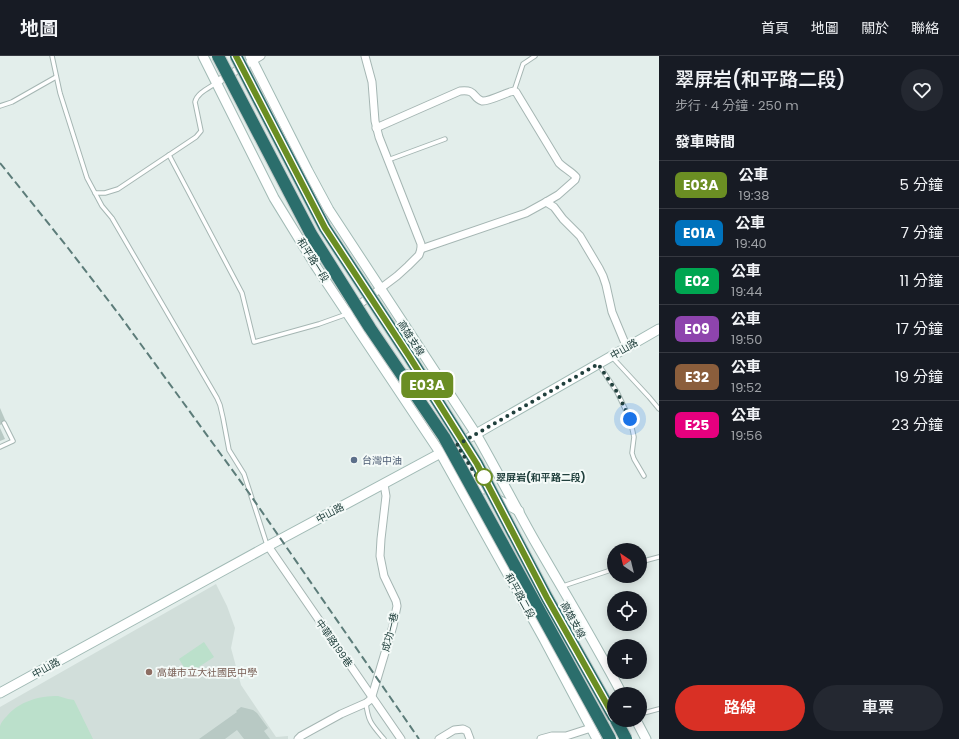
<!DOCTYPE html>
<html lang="zh-TW">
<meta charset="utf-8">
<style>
:root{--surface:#171b24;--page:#242831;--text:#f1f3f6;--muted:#9ea1a6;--line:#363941;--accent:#d93025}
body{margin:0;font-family:Poppins,"Noto Sans TC",sans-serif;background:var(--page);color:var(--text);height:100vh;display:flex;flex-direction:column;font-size:15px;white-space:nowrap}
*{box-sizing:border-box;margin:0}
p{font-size:13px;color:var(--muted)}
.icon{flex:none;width:22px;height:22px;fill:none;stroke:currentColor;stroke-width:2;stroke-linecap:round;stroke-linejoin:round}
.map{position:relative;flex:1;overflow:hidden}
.drawer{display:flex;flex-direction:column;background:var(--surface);width:300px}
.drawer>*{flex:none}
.badge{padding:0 8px;border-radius:6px;font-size:14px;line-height:26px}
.needle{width:26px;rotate:325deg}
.fabs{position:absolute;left:607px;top:487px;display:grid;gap:8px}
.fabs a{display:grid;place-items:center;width:40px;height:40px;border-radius:50%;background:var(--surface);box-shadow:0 2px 10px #0003;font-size:20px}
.you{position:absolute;width:20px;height:20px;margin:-10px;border:3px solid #fff;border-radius:50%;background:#1a73e8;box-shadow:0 0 0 6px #1a73e833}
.map>.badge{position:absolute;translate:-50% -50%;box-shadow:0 0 0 2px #fff}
h2{padding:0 16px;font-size:15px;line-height:36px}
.round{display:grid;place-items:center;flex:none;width:42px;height:42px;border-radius:21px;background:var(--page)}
.head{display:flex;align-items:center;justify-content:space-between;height:68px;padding:0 16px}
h1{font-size:19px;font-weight:600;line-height:30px}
.primary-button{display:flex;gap:8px;margin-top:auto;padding:8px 16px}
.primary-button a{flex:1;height:46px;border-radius:24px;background:var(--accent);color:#fff;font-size:16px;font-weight:600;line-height:46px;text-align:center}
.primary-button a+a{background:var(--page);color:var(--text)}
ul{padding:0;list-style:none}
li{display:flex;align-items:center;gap:12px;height:48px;padding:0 16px;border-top:1px solid var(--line)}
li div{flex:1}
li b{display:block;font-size:15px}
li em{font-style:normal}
li .badge{min-width:44px;font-weight:700;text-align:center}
header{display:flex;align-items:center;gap:24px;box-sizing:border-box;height:56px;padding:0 20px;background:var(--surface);border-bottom:1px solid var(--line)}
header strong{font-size:19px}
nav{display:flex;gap:22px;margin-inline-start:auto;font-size:14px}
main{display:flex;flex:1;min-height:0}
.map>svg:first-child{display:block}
.built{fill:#d1deda}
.green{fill:#bbe0cb}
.building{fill:#b8c9c4}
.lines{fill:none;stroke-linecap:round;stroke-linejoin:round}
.lane-casing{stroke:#a5b6b3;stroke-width:5.5}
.street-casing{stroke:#a5b6b3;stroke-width:9}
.secondary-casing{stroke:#a1bab5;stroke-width:11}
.lane{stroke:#fff;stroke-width:3.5}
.street{stroke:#fff;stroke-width:7}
.secondary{stroke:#fff;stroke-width:9}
.rail{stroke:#5c7c79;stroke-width:2;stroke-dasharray:8 4;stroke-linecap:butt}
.highway-bridge-casing{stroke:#c1cac9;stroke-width:14;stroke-linecap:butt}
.highway-bridge{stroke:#2b6e6c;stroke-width:12}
.line-casing{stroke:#fff;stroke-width:9}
.line{stroke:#6b8e23;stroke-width:6}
.walk{stroke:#21403d;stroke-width:4;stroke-dasharray:0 7.2}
.service-dot{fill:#5c6f8a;stroke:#f4faf8;stroke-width:1.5}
.stop-dot{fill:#fff;stroke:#6b8e23;stroke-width:2}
.education-dot{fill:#8d6e63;stroke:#f4faf8;stroke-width:1.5}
.labels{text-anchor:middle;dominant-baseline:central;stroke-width:4;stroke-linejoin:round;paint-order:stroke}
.street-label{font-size:10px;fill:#21403d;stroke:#f4faf8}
.service-label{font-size:10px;fill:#4e5e75;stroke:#f4faf8;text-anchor:start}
.stop-label{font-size:10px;font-weight:bold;fill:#21403d;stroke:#f4faf8;text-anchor:start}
.education-label{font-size:10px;fill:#785e54;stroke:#f4faf8;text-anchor:start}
</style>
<header>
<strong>地圖</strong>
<nav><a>首頁</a><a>地圖</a><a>關於</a><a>聯絡</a></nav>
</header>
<main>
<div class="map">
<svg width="659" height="683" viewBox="0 0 659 683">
<rect width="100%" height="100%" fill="#e3eeeb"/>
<path class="built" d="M216,528L227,550L235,572L231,592L241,629L276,681L288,680V683H0V651Z"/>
<g class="green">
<path d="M204,586L214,601L188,618L179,603Z"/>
<path d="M58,640L68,643L74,644L93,683H0C0,679 0,674 0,670C1,666 4,663 7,660C20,645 39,640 58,640Z"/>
</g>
<g class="building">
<path d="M0,352L6,366L0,369Z"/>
<path d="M0,372L5,383L0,385Z"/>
<path d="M241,651L253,654L257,657L268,672L264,675L270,683H244L237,674L225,683H199L237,656L236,655Z"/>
</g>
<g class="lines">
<defs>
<g id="lane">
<path d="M52,0L60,37L87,122L102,150L112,162L217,342L220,349L223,362L229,394L244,418L267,489"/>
<path d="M514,35L523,8L535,0"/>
<path d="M0,50L12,46L56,21"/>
<path d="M169,99L242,237L254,286L319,268L347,258"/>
<path d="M388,104L445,83"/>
<path d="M95,137H105L118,133L196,81L201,75L195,46C197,37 209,32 216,27"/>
<path d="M612,301L649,341L659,353"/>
<path d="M599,309L617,336L630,363L634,381L632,397L634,403L644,420"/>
<path d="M0,391L13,385L4,367"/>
<path d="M640,506L659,501"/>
<path d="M563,530L614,513"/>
<path d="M366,647C368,666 372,669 384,683"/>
<path d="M640,658L659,653"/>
</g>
<g id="street">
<path d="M217,26L261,0"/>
<path d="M376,72L460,35C477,33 472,42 482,45C487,46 504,38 510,36L514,35L516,36L559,107C565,113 571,115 576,121L575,124L558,139L546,146L526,157L421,193"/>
<path d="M546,146L554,151L563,163L580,180L599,212L603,220L606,229L612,256L627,292"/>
<path d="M348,257L397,220L408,210L419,199L421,193V188L379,81L375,65L372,26L365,0"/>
<path d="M268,490L401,683"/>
<path d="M298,683L301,680L341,658L366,647L370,644L372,640L393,570L397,550L396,545L384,520L380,500L381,483L386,440L384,428"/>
<path d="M439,683L454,674L463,673L467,675L470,683"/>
<path d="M541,683L552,680H566L591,672"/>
</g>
<g id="secondary">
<path d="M203,0L274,142L317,212L441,398L544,583L597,683"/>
<path d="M250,0L308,115L329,154L476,378C496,413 514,448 533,482C563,534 594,585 622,638"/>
<path d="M399,316L412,321L457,389L484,433"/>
<path d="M493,441L519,455"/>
<path d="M0,637L268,490L476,378L659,273"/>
<path d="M636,664L646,683"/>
</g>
</defs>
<use href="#lane" class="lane-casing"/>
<use href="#street" class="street-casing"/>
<use href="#secondary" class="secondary-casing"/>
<use href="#lane" class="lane"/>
<use href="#street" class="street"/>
<use href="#secondary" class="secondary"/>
<path class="rail" d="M0,107L68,192L121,261L249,437L419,683"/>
<defs>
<g id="highway-bridge">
<path d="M218,0L311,178L370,272L444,381L610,683"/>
<path d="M236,0L325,172L409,300L477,408L547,542L614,661"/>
<path d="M616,664L626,683"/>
</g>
</defs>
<use href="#highway-bridge" class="highway-bridge-casing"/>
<use href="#highway-bridge" class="highway-bridge"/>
</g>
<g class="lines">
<defs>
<path id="line" d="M236,0L325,172L409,300L477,408L547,542L614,661"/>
</defs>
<use href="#line" class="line-casing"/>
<use href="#line" class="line"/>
<path class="walk" d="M484,421L480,426L457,389L598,308L617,336L630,363"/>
</g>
<circle class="service-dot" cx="354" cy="404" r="4"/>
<circle class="stop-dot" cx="484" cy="421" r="8"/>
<circle class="education-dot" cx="149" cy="616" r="4"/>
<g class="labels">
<g class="street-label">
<text transform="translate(313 204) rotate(58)">和平路一段</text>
<text transform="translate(411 282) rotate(57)">高雄支線</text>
<text transform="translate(624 293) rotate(-30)">中山路</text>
<text transform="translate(330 457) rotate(-28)">中山路</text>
<text transform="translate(520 540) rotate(61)">和平路二段</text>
<text transform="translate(573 564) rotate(61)">高雄支線</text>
<text transform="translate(390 576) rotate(-76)">成功一巷</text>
<text transform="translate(334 587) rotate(55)">中華路199巷</text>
<text transform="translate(46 612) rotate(-29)">中山路</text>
</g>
<g class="service-label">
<text x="362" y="404">台灣中油</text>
</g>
<g class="stop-label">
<text x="496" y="421">翠屏岩(和平路二段)</text>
</g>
<g class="education-label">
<text x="157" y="616">高雄市立大社國民中學</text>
</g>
</g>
</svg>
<div class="fabs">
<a><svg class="needle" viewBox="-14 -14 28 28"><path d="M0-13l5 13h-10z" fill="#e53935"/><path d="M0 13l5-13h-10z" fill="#9ea1a6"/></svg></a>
<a><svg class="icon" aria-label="locate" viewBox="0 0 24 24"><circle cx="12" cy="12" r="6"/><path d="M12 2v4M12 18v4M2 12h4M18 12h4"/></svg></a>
<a>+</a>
<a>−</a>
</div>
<div class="you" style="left:630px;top:363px"></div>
<b class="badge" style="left:427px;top:329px;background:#6b8e23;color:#fff">E03A</b>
</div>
<section class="drawer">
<div class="head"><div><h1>翠屏岩(和平路二段)</h1><p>步行 · 4 分鐘 · 250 m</p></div><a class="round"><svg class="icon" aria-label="heart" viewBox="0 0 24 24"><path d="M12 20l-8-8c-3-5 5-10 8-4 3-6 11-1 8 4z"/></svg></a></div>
<h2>發車時間</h2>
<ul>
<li><span class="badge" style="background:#6b8e23;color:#fff">E03A</span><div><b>公車</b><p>19:38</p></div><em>5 分鐘</em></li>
<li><span class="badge" style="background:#0072bc;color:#fff">E01A</span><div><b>公車</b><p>19:40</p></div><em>7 分鐘</em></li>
<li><span class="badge" style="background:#00a651;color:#fff">E02</span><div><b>公車</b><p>19:44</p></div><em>11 分鐘</em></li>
<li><span class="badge" style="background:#8e44ad;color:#fff">E09</span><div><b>公車</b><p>19:50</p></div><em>17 分鐘</em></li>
<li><span class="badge" style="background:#8b5e3c;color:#fff">E32</span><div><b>公車</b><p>19:52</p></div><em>19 分鐘</em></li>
<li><span class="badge" style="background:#e6007e;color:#fff">E25</span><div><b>公車</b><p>19:56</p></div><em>23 分鐘</em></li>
</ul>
<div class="primary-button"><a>路線</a><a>車票</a></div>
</section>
</main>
